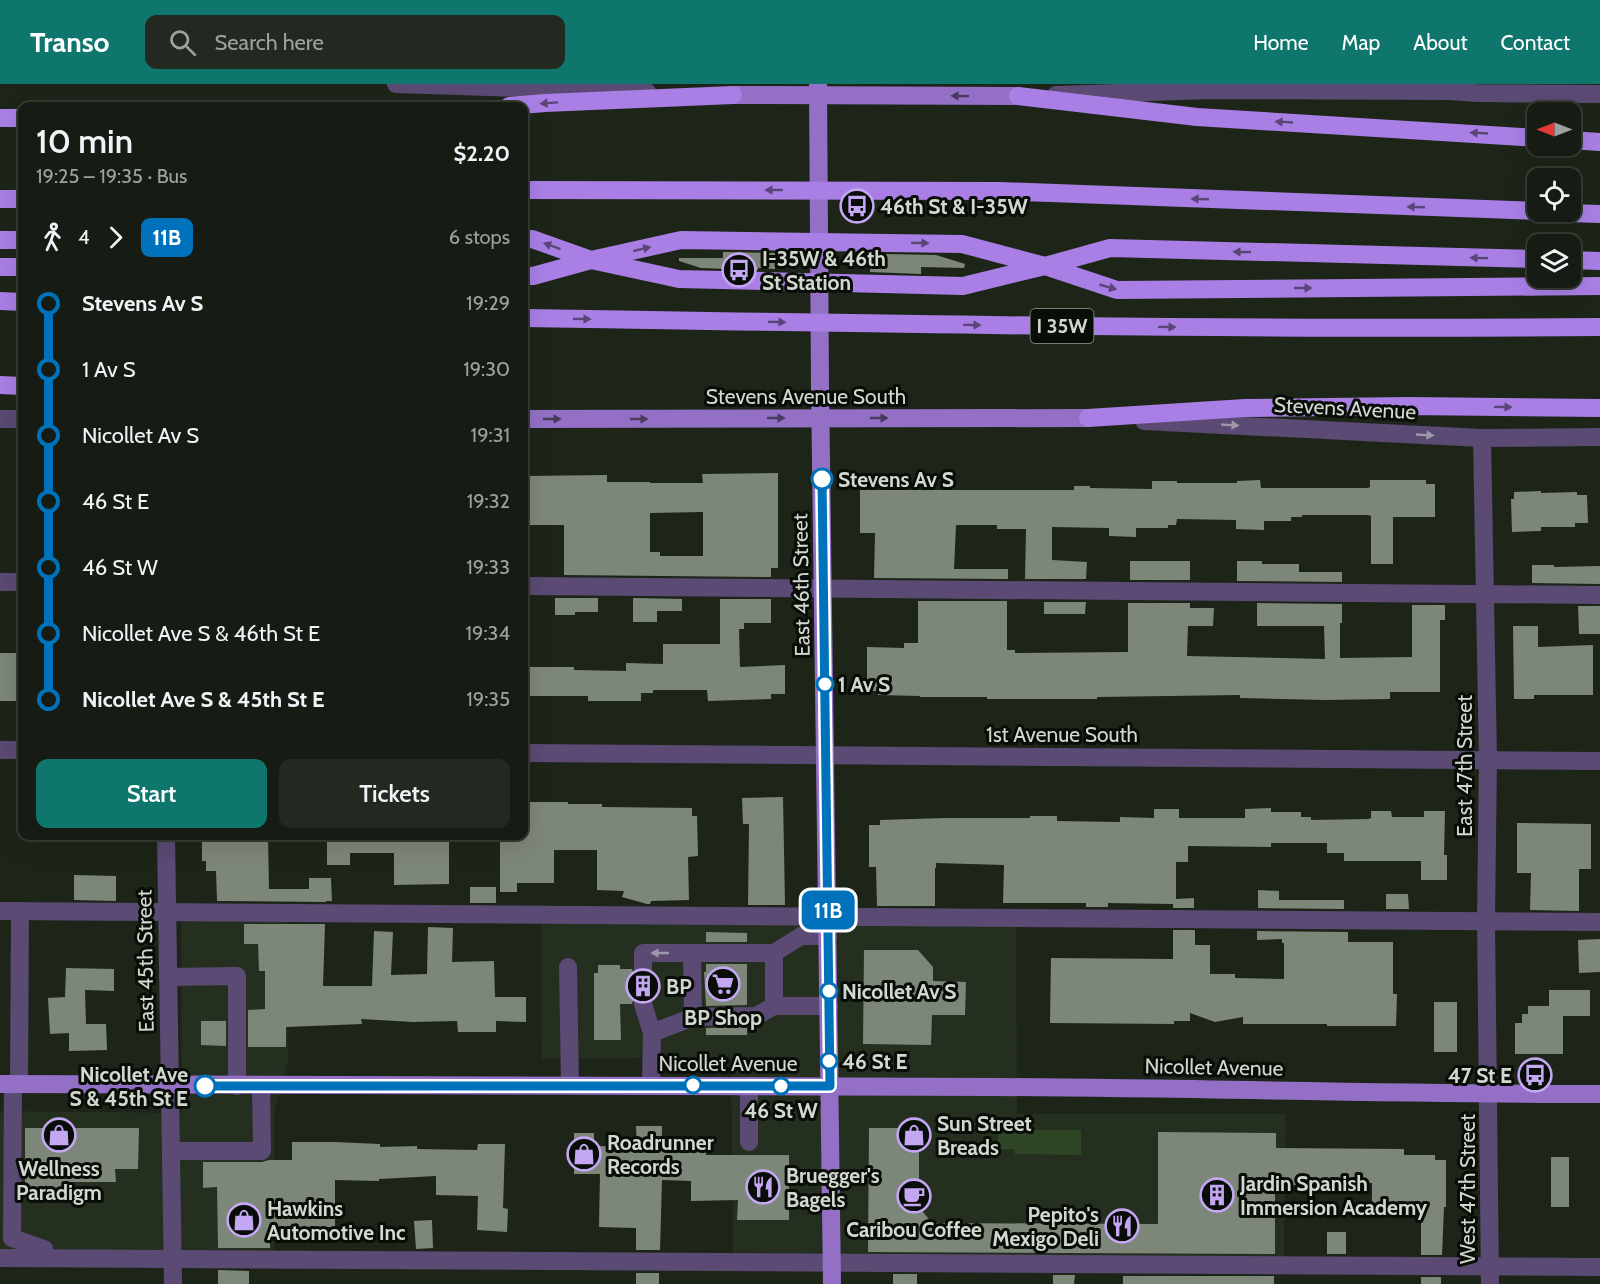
<!DOCTYPE html>
<meta charset="utf-8">
<style>
:root{--surface:#161c13;--page:#232921;--text:#f1f3f6;--muted:#9ea1a0;--line:#353a33;--accent:#0f766e}
body{margin:0;font-family:Cabin,sans-serif;background:var(--page);color:var(--text);height:100vh;display:flex;flex-direction:column;font-size:22px;white-space:nowrap}
*{box-sizing:border-box;margin:0}
p{font-size:20px;color:var(--muted)}
.icon{flex:none;width:33px;height:33px;fill:none;stroke:currentColor;stroke-width:2;stroke-linecap:round;stroke-linejoin:round}
.map{position:relative;flex:1;overflow:hidden}
.sheet{position:absolute;left:18px;top:18px;width:510px;height:738px;display:flex;flex-direction:column;background:var(--surface);border-radius:12px;box-shadow:0 6px 24px #0002,0 0 0 2px var(--line)}
.sheet>*{flex:none}
.badge{padding:0 12px;border-radius:9px;font-size:21px;line-height:39px}
.needle{width:39px;rotate:270deg}
.tools{position:absolute;left:1527px;top:18px;display:grid;gap:12px}
.tools a{display:grid;place-items:center;width:54px;height:54px;border-radius:12px;background:var(--surface);box-shadow:0 6px 24px #0002,0 0 0 2px var(--line);font-size:30px}
.map>.badge{position:absolute;translate:-50% -50%;box-shadow:0 0 0 3px #fff}
.legs{display:flex;align-items:center;gap:9px;height:66px;padding:0 18px;font-size:20px}
.legs p{margin-inline-start:auto}
.head{display:flex;align-items:center;justify-content:space-between;height:102px;padding:0 18px}
h1{font-size:33px;font-weight:600;line-height:45px}
.action{display:flex;gap:12px;margin-top:auto;padding:12px 18px}
.action a{flex:1;height:69px;border-radius:12px;background:var(--accent);color:#fff;font-size:24px;font-weight:600;line-height:69px;text-align:center}
.action a+a{background:var(--page);color:var(--text)}
ul{padding:0 18px;list-style:none}
li{display:flex;align-items:center;gap:21px;height:66px;font-size:22px}
li i{display:grid;place-items:center;width:9px;height:100%;margin:0 8px;background:currentColor}
li i::after{content:'';width:15px;height:15px;margin:-8px;border:4px solid;border-radius:50%;background:var(--surface)}
li p{margin-inline-start:auto}
li:first-child i{background:linear-gradient(#0000 50%,currentColor 0)}
li:last-child i{background:linear-gradient(currentColor 50%,#0000 0)}
header{display:flex;align-items:center;gap:36px;box-sizing:border-box;height:84px;padding:0 30px;background:var(--accent);color:#fff}
header strong{font-size:28px}
nav{display:flex;gap:33px;margin-inline-start:auto;font-size:21px}
.search{width:420px;height:54px;background:var(--page);display:flex;align-items:center;gap:15px;box-sizing:border-box;padding:0 21px;border-radius:12px;color:var(--muted);font-size:22px}
.map>svg:first-child{display:block}
.built{fill:#252f1f}
.green{fill:#2f4624}
.building{fill:#7d8779;fill-rule:evenodd}
.lines{fill:none;stroke-linecap:round;stroke-linejoin:round}
.minor-tunnel{stroke:#384034;stroke-width:18;stroke-dasharray:18 9;stroke-linecap:butt}
.minor{stroke:#5a4a74;stroke-width:18}
.major{stroke:#9370c6;stroke-width:18}
.highway{stroke:#a97fe6;stroke-width:18}
.oneway{fill:#473a5d}
.oneway2{fill:#594677}
.oneway3{fill:#9c98a7}
.line-1-casing{stroke:#fff;stroke-width:14}
.line-1{stroke:#0072bc;stroke-width:9}
.stop-1-dot{fill:#fff;stroke:#0072bc;stroke-width:3}
.labels{text-anchor:middle;dominant-baseline:central;stroke-width:6;stroke-linejoin:round;paint-order:stroke}
.shield{fill:#090d08;stroke:#969b94;stroke-width:1.5}
.shield-label{font-size:20px;font-weight:bold;fill:#d2d8d0}
.poi-label{font-size:21px;font-weight:bold;fill:#d2d8d0;stroke:#090d08;text-anchor:start}
.street-label{font-size:21px;fill:#d2d8d0;stroke:#090d08}
.stop-label{font-size:21px;font-weight:bold;fill:#d2d8d0;stroke:#090d08;text-anchor:start}
</style>
<header>
<strong>Transo</strong>
<div class="search"><svg class="icon" aria-label="search" viewBox="0 0 24 24"><circle cx="10" cy="10" r="6"/><path d="M15 15l6 6"/></svg>Search here</div>
<nav><a>Home</a><a>Map</a><a>About</a><a>Contact</a></nav>
</header>
<div class="map">
<svg width="1600" height="1200" viewBox="0 0 1600 1200">
<rect width="100%" height="100%" fill="#1d2519"/>
<g class="built">
<path d="M287,829L288,977L274,1030V1177L0,1174V1027L182,1029L181,831Z"/>
<path d="M805,837L1016,838L1017,1030H1286L1284,1173L733,1170L731,973L542,975L541,840Z"/>
</g>
<path class="green" d="M998,1046H1081V1071L1015,1070L1014,1065H998Z"/>
<g class="building">
<path d="M723,168L775,169V185L758,184V186L701,184L679,177V174H723Z"/>
<path d="M886,170L936,171L965,180L964,184L921,183V190L870,188V176H886Z"/>
<path d="M778,389V484H771V493L564,491V441H524V392L607,391V398H650V399H703L702,390ZM703,428V472H660V468H650V429Z"/>
<path d="M1260,396L1261,404H1368L1370,403V396H1426V400H1435V433H1393V480H1371V432L1368,431H1302V433H1291V437H1264V446L1236,445V436L1177,435L1176,441H1168V444H1136V453L1109,452V444L1052,443V476L1087,478L1086,495H1025L1026,445H997V441H956L954,485H1008V495L874,494L875,449H860V406H1074V402H1090V404L1152,405V397H1177V399H1237V397Z"/>
<path d="M1541,407V409L1577,408V411H1587L1588,439H1575V443H1541V447L1512,448L1511,415H1514V408Z"/>
<rect x="1130" y="477" width="60" height="19"/>
<path d="M1237,477H1262V480H1299V488H1342V498L1237,497Z"/>
<path d="M1532,481H1554V483L1600,482V500L1532,499Z"/>
<path d="M555,514H598V528H575V531H555Z"/>
<path d="M633,514L682,515V527H657V538H633Z"/>
<path d="M720,515H771V539H744V545H739L740,583L785,581V610H771V615L708,617L707,606H653V609H641V617H588V612H524V583H574V586L626,587V579L663,580V560H720Z"/>
<path d="M918,517H1007V566H1015V569L1128,568V519H1190V524H1214L1213,542H1188L1187,572L1325,575L1324,542H1257V519L1342,520V539H1340V574L1412,573V521H1445V536H1440V608H1390V615L1325,616L1240,614V611L1097,613V615H987V613H920V612L878,611V607H867V563L904,564V559H918Z"/>
<path d="M1044,518H1086L1085,530H1044Z"/>
<path d="M1578,522H1600V550H1579Z"/>
<path d="M1513,542H1538V563L1593,561V611H1534V615H1514Z"/>
<rect x="0" y="569" width="22" height="48"/>
<path d="M783,713L785,821H748L749,740H743L742,714Z"/>
<path d="M524,718H568V720H602V723L692,724V732H697L698,772L688,773L689,816L651,817L650,820H647L622,813L624,807L597,806V766H554V799H517V808H500V752H524Z"/>
<path d="M1271,724V728H1301V733H1311V736L1368,735L1371,734V727H1391L1392,733H1424V727H1445L1444,771H1447V796H1421V777H1344V769H1327V759H1271V763L1188,762V778H1176V815L1194,814V824H1173V820L1108,819V823H1086V819H1003L1004,781L936,779V784H935V822H877L876,783H869V741H880V736L945,734H1030V732H1057V737L1120,738V733L1154,734V725H1179V734H1245V725Z"/>
<path d="M1517,739L1591,740V785H1579V827L1530,826L1531,789H1517Z"/>
<path d="M202,752H268L269,805H309V794H331L332,817H326V818L217,817L216,787H206V777H202Z"/>
<path d="M327,752H449V800L394,801V769H350V781H327Z"/>
<path d="M74,791L116,792V817L74,816Z"/>
<rect x="470" y="803" width="26" height="16"/>
<path d="M1258,806L1279,807V816H1344V825L1258,824Z"/>
<path d="M1386,810H1408L1409,825H1386Z"/>
<path d="M244,840H325L323,902H372L374,847L393,848L391,891L427,890L428,843L453,844L452,878L494,877L495,913H526V938L496,937V948H458L457,937L413,938L361,935L362,940L286,943V963H248V926L265,925V887H259L258,860H244Z"/>
<path d="M1173,846H1195V861H1210V890H1235V894L1284,895V859H1282V855L1257,856V847L1348,848V858H1393V910H1397L1396,942H1327V940H1243V933L1215,938L1190,929V937H1174V940L1050,939L1051,874L1173,875Z"/>
<path d="M706,848L747,849V858H706Z"/>
<path d="M1600,855V888L1579,889L1578,856Z"/>
<path d="M864,866H918L933,883V897L966,898L965,931H932L931,961L863,960Z"/>
<path d="M706,880H747V921L706,922L704,888H706Z"/>
<path d="M598,881H620V885H632L634,891L638,895L642,896L648,895L653,890V915L646,909H640L634,913L632,920H620L621,956H594V889H598Z"/>
<path d="M66,884L114,885V907L85,906L86,940H106L107,966L69,967V949L50,950L48,914L65,913Z"/>
<path d="M1549,906H1590V932H1563V970H1515V939H1522V930H1528V922H1549Z"/>
<rect x="1434" y="918" width="23" height="50"/>
<path d="M201,937H226V962L201,961Z"/>
<path d="M747,943V951H706V944Z"/>
<path d="M636,1042H662V1067L706,1066V1071H789V1136H737L738,1116L691,1117V1097L662,1096L660,1166H636V1144L599,1143L600,1090H574V1049H594V1062L637,1063Z"/>
<path d="M25,1044H139L138,1085H115L116,1098H66V1114H25Z"/>
<path d="M869,1044H919V1123L932,1139L1158,1140V1048L1276,1049V1064L1404,1065V1071H1435V1076H1446V1123H1444L1442,1171H1421V1132H1372V1099H1339V1102L1275,1101V1170L868,1168Z"/>
<path d="M292,1058H334L380,1060V1063L417,1062V1065L477,1066L478,1060H505L503,1124L508,1125L507,1148L477,1146L478,1112L436,1111V1092L379,1095V1097L335,1096V1143L270,1144V1164H218L217,1103L203,1104V1078H262L269,1076H292Z"/>
<rect x="1551" y="1073" width="18" height="50"/>
<path d="M432,1136L433,1164L416,1165L414,1137Z"/>
<rect x="1327" y="1148" width="19" height="22"/>
<path d="M218,1186L249,1187V1200H218Z"/>
<rect x="636" y="1189" width="23" height="11"/>
<rect x="893" y="1190" width="24" height="10"/>
<path d="M1053,1191H1075L1074,1200H1053Z"/>
<rect x="1123" y="1192" width="151" height="8"/>
<rect x="1421" y="1193" width="20" height="7"/>
</g>
<g class="lines">
<path class="minor-tunnel" d="M643,920V885"/>
<g class="minor">
<path d="M396,0L647,8"/>
<path d="M1056,11L1211,6L1450,7L1477,9L1600,10"/>
<path d="M0,335H22"/>
<path d="M1144,337L1482,354L1600,353"/>
<path d="M1482,354L1488,676L1486,837L1490,1200"/>
<path d="M0,498H22"/>
<path d="M524,502L1600,511"/>
<path d="M0,666H22"/>
<path d="M524,669L1600,677"/>
<path d="M166,752L173,1200"/>
<path d="M0,827L1600,838"/>
<path d="M692,869L693,933"/>
<path d="M774,869V922"/>
<path d="M568,883L570,1001"/>
<path d="M643,885V869H774L801,852H828"/>
<path d="M168,893L237,892V1002"/>
<path d="M643,920L652,949L651,1001"/>
<path d="M652,949L693,933L756,932L774,922H829"/>
<path d="M13,1000L12,1154L44,1165V1174"/>
<path d="M19,1000L20,827"/>
<path d="M749,1002V1058"/>
<path d="M171,1067H262L261,1001"/>
<path d="M0,1174L1600,1183"/>
</g>
<g class="major">
<path d="M818,0L820,303L832,1200"/>
<path d="M733,11L1018,12"/>
<path d="M524,335L1088,334"/>
<path d="M0,1000C332,1002 665,1001 997,1003C1198,1004 1399,1010 1600,1010"/>
</g>
<g class="highway">
<path d="M1018,12L1197,33L1538,54"/>
<path d="M509,22L545,19L733,11"/>
<path d="M0,34H22"/>
<path d="M1570,56L1600,58"/>
<path d="M524,106L999,107L1538,127"/>
<path d="M0,115H22"/>
<path d="M1538,128L1600,130"/>
<path d="M524,155H532L591,176L679,195L963,202L1045,182L1110,164L1538,175"/>
<path d="M0,156H22"/>
<path d="M1570,176L1600,177"/>
<path d="M0,183H22"/>
<path d="M524,192H533L591,176L681,156L962,160L1045,182L1117,206L1600,202"/>
<path d="M0,217L22,218"/>
<path d="M524,234C882,240 1241,246 1600,243"/>
<path d="M0,301L22,302"/>
<path d="M1088,334L1245,324L1408,322L1600,324"/>
</g>
</g>
<defs><path id="oneway-solid" d="M-6-.8H1V-3.2L6.5 0L1 3.2V.8H-6Z" transform="scale(1.5)"/></defs>
<g class="oneway">
<use href="#oneway-solid" transform="translate(960 12) rotate(-179)"/>
<use href="#oneway-solid" transform="translate(776 334)"/>
<use href="#oneway-solid" transform="translate(879 334)"/>
<use href="#oneway-solid" transform="translate(552 335)"/>
<use href="#oneway-solid" transform="translate(639 335)"/>
</g>
<g class="oneway2">
<use href="#oneway-solid" transform="translate(549 19) rotate(176)"/>
<use href="#oneway-solid" transform="translate(1284 38) rotate(-177)"/>
<use href="#oneway-solid" transform="translate(1479 49) rotate(-177)"/>
<use href="#oneway-solid" transform="translate(774 106) rotate(-180)"/>
<use href="#oneway-solid" transform="translate(1200 115) rotate(-178)"/>
<use href="#oneway-solid" transform="translate(1416 123) rotate(-178)"/>
<use href="#oneway-solid" transform="translate(920 159) rotate(1)"/>
<use href="#oneway-solid" transform="translate(552 162) rotate(-160)"/>
<use href="#oneway-solid" transform="translate(642 165) rotate(-13)"/>
<use href="#oneway-solid" transform="translate(1242 168) rotate(-179)"/>
<use href="#oneway-solid" transform="translate(1479 174) rotate(-179)"/>
<use href="#oneway-solid" transform="translate(1108 203) rotate(16)"/>
<use href="#oneway-solid" transform="translate(1303 204)"/>
<use href="#oneway-solid" transform="translate(582 235) rotate(1)"/>
<use href="#oneway-solid" transform="translate(777 238) rotate(1)"/>
<use href="#oneway-solid" transform="translate(972 241) rotate(1)"/>
<use href="#oneway-solid" transform="translate(1167 243) rotate(1)"/>
<use href="#oneway-solid" transform="translate(1503 323) rotate(1)"/>
</g>
<g class="oneway3">
<use href="#oneway-solid" transform="translate(1230 341) rotate(3)"/>
<use href="#oneway-solid" transform="translate(1425 351) rotate(3)"/>
<use href="#oneway-solid" transform="translate(660 869) rotate(-180)"/>
</g>
<g class="lines">
<defs>
<path id="line-1" d="M205,1002H830L822,395"/>
</defs>
<use href="#line-1" class="line-1-casing"/>
<use href="#line-1" class="line-1"/>
</g>
<defs>
<symbol id="bus-ring" viewBox="-11 -11 22 22"><circle r="9.5" fill="#090d08" stroke="#c3a7f2" stroke-width="1.5"/><path d="M-5-6H5V4H4V6H2V4H-2V6H-4V4H-5ZM-3.5-4V0h7V-4ZM-3.5 1.2v1.5H-2V1.2ZM2 1.2v1.5H3.5V1.2Z" fill="#c3a7f2"/></symbol>
<symbol id="supermarket-ring" viewBox="-11 -11 22 22"><circle r="9.5" fill="#090d08" stroke="#c3a7f2" stroke-width="1.5"/><path d="M-6-5.5h2.5l.6 2H6L4.5 2H-2.5L-4.4-4H-6ZM-1.5 3.2a1.3 1.3 0 1 0 .1 0ZM3 3.2a1.3 1.3 0 1 0 .1 0Z" fill="#c3a7f2"/></symbol>
<symbol id="building-ring" viewBox="-11 -11 22 22"><circle r="9.5" fill="#090d08" stroke="#c3a7f2" stroke-width="1.5"/><path d="M-4-6H4V6H1V3H-1V6H-4ZM-2.5-4.3h1.7v1.8h-1.7ZM.8-4.3h1.7v1.8H.8ZM-2.5-1h1.7V.8h-1.7ZM.8-1h1.7V.8H.8Z" fill="#c3a7f2"/></symbol>
<symbol id="shop-ring" viewBox="-11 -11 22 22"><circle r="9.5" fill="#090d08" stroke="#c3a7f2" stroke-width="1.5"/><path d="M-5-2.5h2.3a2.7 3.5 0 0 1 5.4 0H5L5.5 6h-11ZM-1.5-2.5h3a1.5 2.3 0 0 0-3 0Z" fill="#c3a7f2"/></symbol>
<symbol id="restaurant-ring" viewBox="-11 -11 22 22"><circle r="9.5" fill="#090d08" stroke="#c3a7f2" stroke-width="1.5"/><path d="M-5-6h1v4h1v-4h1v4h1v-4h1v5L-1.5 .5V6h-2V.5L-5-1ZM5-6V6H3V1.5H1.5Q1.5-4 5-6Z" fill="#c3a7f2"/></symbol>
<symbol id="cafe-ring" viewBox="-11 -11 22 22"><circle r="9.5" fill="#090d08" stroke="#c3a7f2" stroke-width="1.5"/><path d="M-5.5-4.5H6V0H3Q3 3.5 0 3.5H-2.5Q-5.5 3.5-5.5 0ZM3-3.2v2h1.7v-2ZM-6 4.5H4V6H-6Z" fill="#c3a7f2"/></symbol>
</defs>
<g fill-rule="evenodd">
<use href="#bus-ring" x="838" y="103" width="38" height="38"/>
<use href="#bus-ring" x="720" y="167" width="38" height="38"/>
<use href="#supermarket-ring" x="704" y="881" width="38" height="38"/>
<use href="#building-ring" x="624" y="883" width="38" height="38"/>
<use href="#bus-ring" x="1516" y="972" width="38" height="38"/>
<use href="#shop-ring" x="40" y="1032" width="38" height="38"/>
<use href="#shop-ring" x="895" y="1032" width="38" height="38"/>
<use href="#shop-ring" x="565" y="1051" width="38" height="38"/>
<use href="#restaurant-ring" x="744" y="1084" width="38" height="38"/>
<use href="#building-ring" x="1198" y="1092" width="38" height="38"/>
<use href="#cafe-ring" x="895" y="1093" width="38" height="38"/>
<use href="#shop-ring" x="225" y="1117" width="38" height="38"/>
<use href="#restaurant-ring" x="1103" y="1123" width="38" height="38"/>
</g>
<g class="stop-1-dot">
<circle cx="822" cy="395" r="10"/>
<circle cx="825" cy="600" r="8"/>
<circle cx="829" cy="907" r="8"/>
<circle cx="829" cy="977" r="8"/>
<circle cx="693" cy="1001" r="8"/>
<circle cx="205" cy="1002" r="10"/>
<circle cx="781" cy="1002" r="8"/>
</g>
<g class="labels">
<rect class="shield" x="1030.5" y="225" width="63" height="34" rx="4.5"/>
<g class="shield-label">
<text x="1062" y="242">I 35W</text>
</g>
<g class="poi-label">
<text x="880" y="122">46th St &amp; I-35W</text>
<text x="762" y="174">I-35W &amp; 46th<tspan x="762" dy="24">St Station</tspan></text>
<text x="666" y="902">BP</text>
<text x="723" y="933" text-anchor="middle">BP Shop</text>
<text x="1512" y="991" text-anchor="end">47 St E</text>
<text x="937" y="1039">Sun Street<tspan x="937" dy="24">Breads</tspan></text>
<text x="607" y="1058">Roadrunner<tspan x="607" dy="24">Records</tspan></text>
<text x="59" y="1084" text-anchor="middle">Wellness<tspan x="59" dy="24">Paradigm</tspan></text>
<text x="786" y="1091">Bruegger's<tspan x="786" dy="24">Bagels</tspan></text>
<text x="1240" y="1099">Jardin Spanish<tspan x="1240" dy="24">Immersion Academy</tspan></text>
<text x="267" y="1124">Hawkins<tspan x="267" dy="24">Automotive Inc</tspan></text>
<text x="1099" y="1130" text-anchor="end">Pepito's<tspan x="1099" dy="24">Mexigo Deli</tspan></text>
<text x="914" y="1145" text-anchor="middle">Caribou Coffee</text>
</g>
<g class="street-label">
<text x="806" y="312">Stevens Avenue South</text>
<text transform="translate(1345 324) rotate(3)">Stevens Avenue</text>
<text transform="translate(801 501) rotate(-91)">East 46th Street</text>
<text x="1062" y="650">1st Avenue South</text>
<text transform="translate(1464 682) rotate(-90)">East 47th Street</text>
<text transform="translate(145 877) rotate(-91)">East 45th Street</text>
<text x="728" y="979">Nicollet Avenue</text>
<text transform="translate(1214 983) rotate(1)">Nicollet Avenue</text>
<text transform="translate(1467 1105) rotate(-90)">West 47th Street</text>
</g>
<g class="stop-label">
<text x="838" y="395">Stevens Av S</text>
<text x="838" y="600">1 Av S</text>
<text x="842" y="907">Nicollet Av S</text>
<text x="842" y="977">46 St E</text>
<text x="188" y="990" text-anchor="end">Nicollet Ave<tspan x="188" dy="24">S &amp; 45th St E</tspan></text>
<text x="781" y="1026" text-anchor="middle">46 St W</text>
</g>
</g>
</svg>
<div class="tools">
<a><svg class="needle" viewBox="-14 -14 28 28"><path d="M0-13l5 13h-10z" fill="#e53935"/><path d="M0 13l5-13h-10z" fill="#9ea1a0"/></svg></a>
<a><svg class="icon" aria-label="locate" viewBox="0 0 24 24"><circle cx="12" cy="12" r="6"/><path d="M12 2v4M12 18v4M2 12h4M18 12h4"/></svg></a>
<a><svg class="icon" aria-label="layers" viewBox="0 0 24 24"><path d="M12 4l9 5-9 5-9-5zM3 14l9 5 9-5"/></svg></a>
</div>
<b class="badge" style="left:828px;top:826px;background:#0072bc;color:#fff">11B</b>
<section class="sheet">
<div class="head"><div><h1>10 min</h1><p>19:25 – 19:35 · Bus</p></div><b>$2.20</b></div>
<div class="legs"><svg class="icon" aria-label="walk" viewBox="0 0 24 24"><circle cx="13" cy="4" r="2"/><path d="M13 8l-2 6 4 7M11 14l-3 7M7 12l3-4h3l4 4"/></svg>4<svg class="icon" aria-label="forward" viewBox="0 0 24 24"><path d="M9 5l7 7-7 7"/></svg><b class="badge" style="background:#0072bc;color:#fff">11B</b><p>6 stops</p></div>
<ul>
<li><i style="color:#0072bc"></i><b>Stevens Av S</b><p>19:29</p></li>
<li><i style="color:#0072bc"></i><span>1 Av S</span><p>19:30</p></li>
<li><i style="color:#0072bc"></i><span>Nicollet Av S</span><p>19:31</p></li>
<li><i style="color:#0072bc"></i><span>46 St E</span><p>19:32</p></li>
<li><i style="color:#0072bc"></i><span>46 St W</span><p>19:33</p></li>
<li><i style="color:#0072bc"></i><span>Nicollet Ave S &amp; 46th St E</span><p>19:34</p></li>
<li><i style="color:#0072bc"></i><b>Nicollet Ave S &amp; 45th St E</b><p>19:35</p></li>
</ul>
<div class="action"><a>Start</a><a>Tickets</a></div>
</section>
</div>
